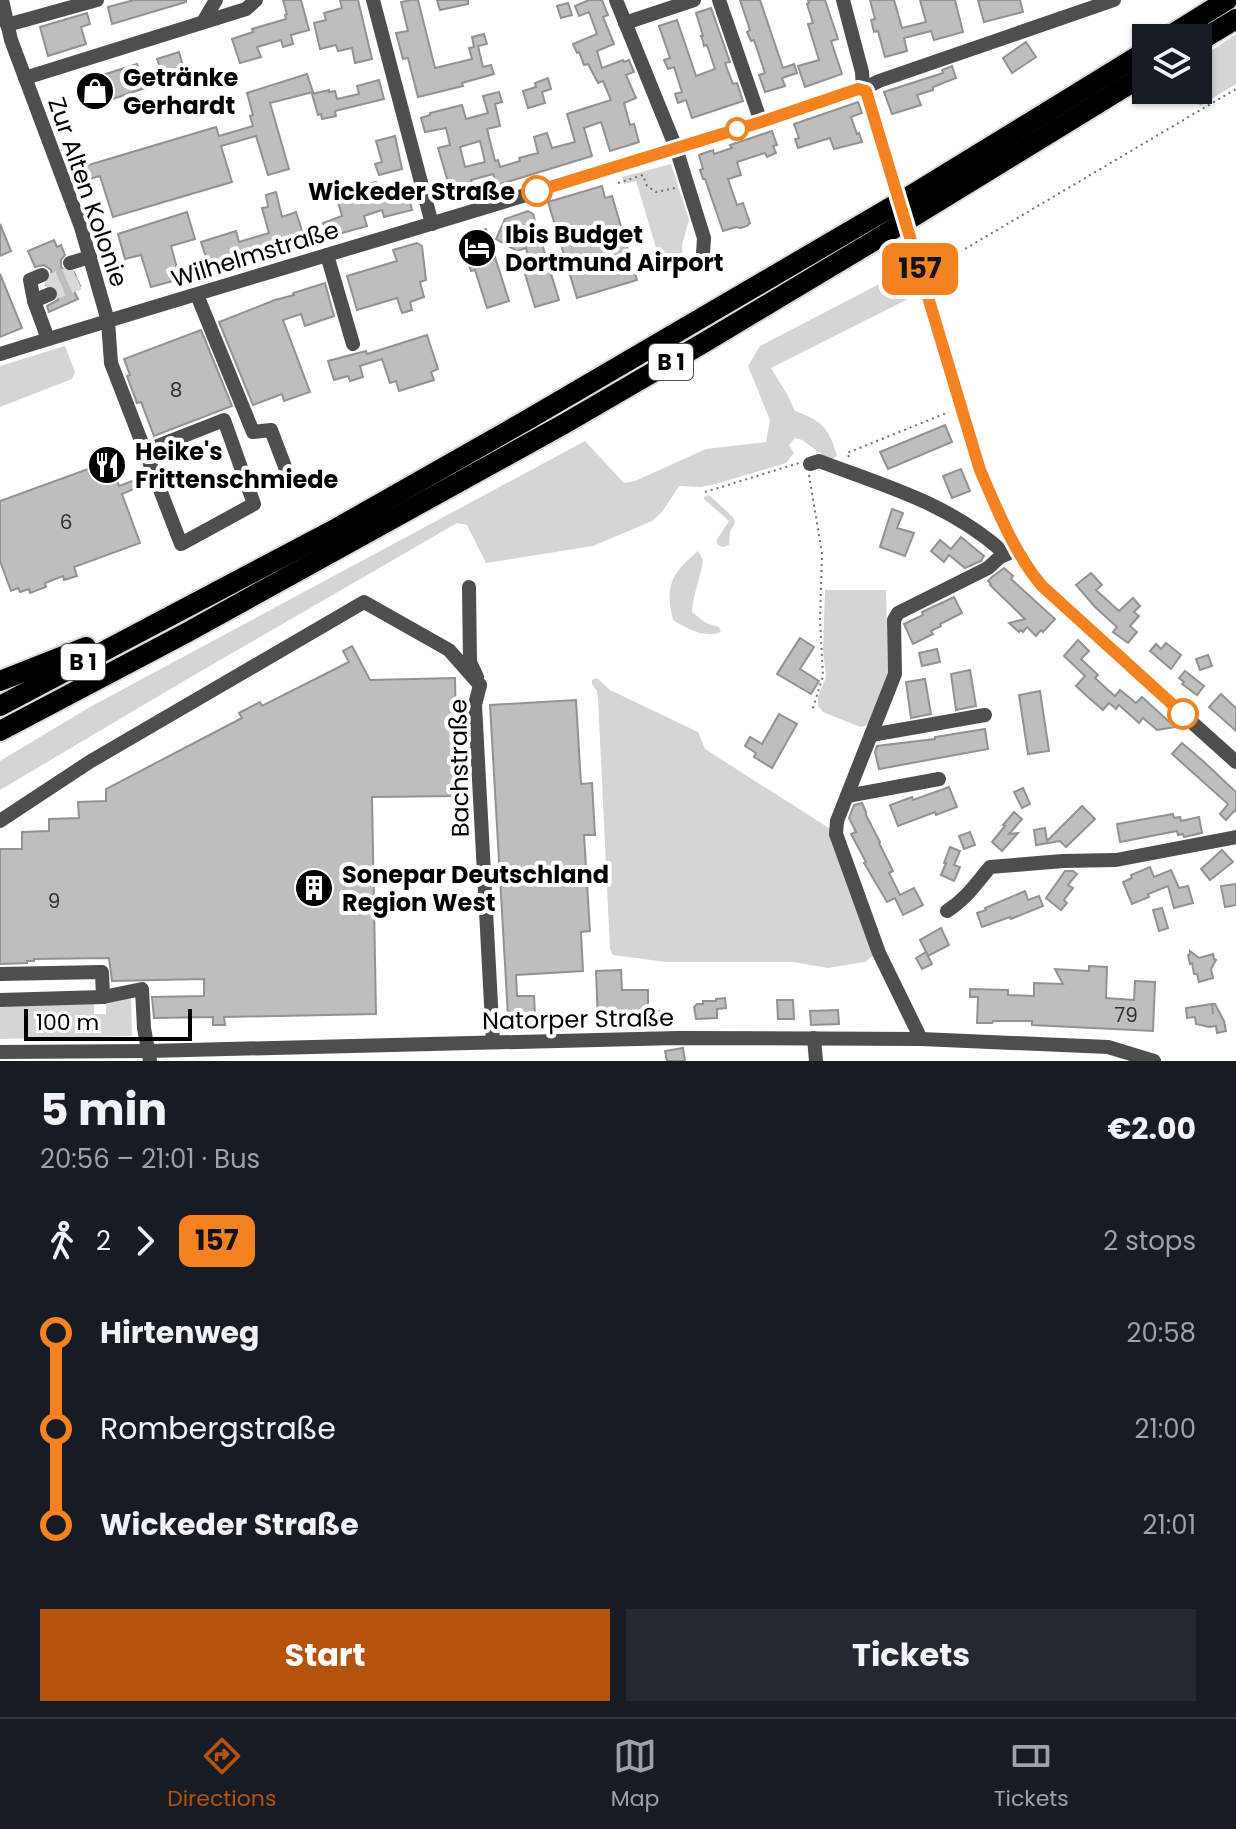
<!DOCTYPE html>
<meta charset="utf-8">
<style>
:root{--surface:#171b24;--page:#242831;--text:#f1f3f6;--muted:#9ea1a6;--line:#363941;--accent:#b45309}
body{margin:0;font-family:Poppins,sans-serif;background:var(--page);color:var(--text);height:100vh;display:flex;flex-direction:column;font-size:30px;white-space:nowrap}
*{box-sizing:border-box;margin:0}
p{font-size:26px;color:var(--muted)}
.icon{flex:none;width:44px;height:44px;fill:none;stroke:currentColor;stroke-width:2;stroke-linecap:round;stroke-linejoin:round}
.map{position:relative;height:1061px;overflow:hidden}
.side{display:flex;flex-direction:column;background:var(--surface);flex:1}
.side>*{flex:none}
.badge{padding:0 16px;border-radius:12px;font-size:28px;line-height:52px}
.tools{position:absolute;left:1132px;top:24px;display:grid;gap:16px}
.tools a{display:grid;place-items:center;width:80px;height:80px;border-radius:0px;background:var(--surface);box-shadow:0 2px 6px #0004;font-size:40px}
.scale{position:absolute;left:24px;bottom:20px;width:168px;box-sizing:border-box;padding-left:8px;border:4px solid #000;border-top:0;font-size:22px;line-height:28px;white-space:nowrap;color:#000;-webkit-text-stroke:6px #fff;paint-order:stroke}
.map>.badge{position:absolute;translate:-50% -50%;box-shadow:0 0 0 4px #fff}
.legs{display:flex;align-items:center;gap:12px;height:88px;padding:0 40px;font-size:26px}
.legs p{margin-inline-start:auto}
.head{display:flex;align-items:center;justify-content:space-between;height:136px;padding:0 40px}
h1{font-size:44px;font-weight:700;line-height:60px}
.action{display:flex;gap:16px;margin-top:auto;padding:16px 40px}
.action a{flex:1;height:92px;border-radius:0px;background:var(--accent);color:#fff;font-size:32px;font-weight:700;line-height:92px;text-align:center}
.action a+a{background:var(--page);color:var(--text)}
ul{padding:0 40px;list-style:none}
li{display:flex;align-items:center;gap:28px;height:96px;font-size:30px}
li i{display:grid;place-items:center;width:12px;height:100%;margin:0 10px;background:currentColor}
li i::after{content:'';width:20px;height:20px;margin:-10px;border:6px solid;border-radius:50%;background:var(--surface)}
li p{margin-inline-start:auto}
li:first-child i{background:linear-gradient(#0000 50%,currentColor 0)}
li:last-child i{background:linear-gradient(currentColor 50%,#0000 0)}
.tabs{display:flex;justify-content:space-around;align-items:center;height:112px;border-top:2px solid var(--line);background:var(--surface);font-size:22px;color:var(--muted)}
.tabs a{display:grid;justify-items:center;gap:4px}
.tabs .current{color:var(--accent)}
.map>svg:first-child{display:block}
.green{fill:#d5d5d5}
.building{fill:#bebebe;stroke:#929292;stroke-width:2;fill-rule:evenodd}
.lines{fill:none;stroke-linecap:round;stroke-linejoin:round}
.minor-tunnel{stroke:#d9d9d9;stroke-width:14;stroke-dasharray:14 7;stroke-linecap:butt}
.highway-casing{stroke:#dbdbdb;stroke-width:24}
.path{stroke:#707070;stroke-width:2;stroke-dasharray:2 4;stroke-linecap:butt}
.minor{stroke:#4e4e4e;stroke-width:14}
.highway{stroke:#000;stroke-width:20}
.minor-bridge{stroke:#4e4e4e;stroke-width:14}
.line-1-casing{stroke:#fff;stroke-width:18}
.line-1{stroke:#f58220;stroke-width:12}
.stop-1-dot{fill:#fff;stroke:#f58220;stroke-width:4}
.labels{text-anchor:middle;dominant-baseline:central;stroke-width:8;stroke-linejoin:round;paint-order:stroke}
.number-label{font-size:20px;fill:#303030}
.shield{fill:#fff;stroke:#4c4c4c;stroke-width:2}
.shield-label{font-size:22px;font-weight:bold;fill:#000}
.poi-label{font-size:24px;font-weight:bold;fill:#000;stroke:#fff;text-anchor:start}
.stop-label{font-size:24px;font-weight:bold;fill:#000;stroke:#fff;text-anchor:end}
.street-label{font-size:24px;fill:#000;stroke:#fff}
</style>
<div class="map">
<svg width="1236" height="1061" viewBox="0 0 1236 1061">
<rect width="100%" height="100%" fill="#fff"/>
<g class="green">
<path d="M1236,34V84L1200,106L1191,90H1198V60Z"/>
<path d="M671,164L689,220L682,245L683,266L663,271L636,181L624,184L622,177Z"/>
<path d="M910,268L918,294L771,368L787,394L795,411C821,420 830,429 837,456L830,460L802,440L795,438L789,445L794,453L786,463L716,484L701,487L679,486L662,512L652,521L593,546L486,563L467,525L457,523L184,681L0,790V761L90,707L585,441L624,483L635,481L706,449L766,442L770,420L748,366L760,346Z"/>
<path d="M65,346L75,372L72,379L0,407V366Z"/>
<path d="M709,495L733,517L735,522L730,532L729,545L723,547L718,545L716,541L729,521L704,499V497Z"/>
<path d="M698,551L703,560C701,577 693,594 692,612L706,623L719,627L721,632C705,639 686,628 673,620C665,585 671,574 698,551Z"/>
<path d="M825,590H886L888,675L869,725L860,727L823,712L818,706V697L826,677L823,650Z"/>
<path d="M597,678L610,690L698,732L705,749L832,830L875,954L865,962L828,968L793,962H666L613,955L610,949L598,698L597,691L592,684V680Z"/>
<path d="M131,996L132,1036L0,1039V1008L2,1006L94,1004V1014H106V1003Z"/>
</g>
<g class="building">
<path d="M134,0H186V2L112,24L108,7Z"/>
<path d="M283,0H301L309,30L291,35L293,44L283,47L281,40L257,47L261,57L240,63L232,39L253,32L252,29L286,19L285,15L287,14Z"/>
<path d="M340,0H358L372,59L355,63L352,48L338,51L336,45L320,49L314,23L326,20L324,13L342,8Z"/>
<path d="M411,0H418L435,68L472,59L469,48L474,47L472,37L484,34L487,44L478,46L483,67L491,65L494,74L462,83L463,86L418,97L408,58L403,59L396,33L408,31L401,2Z"/>
<path d="M437,0H468V4L440,10Z"/>
<path d="M589,0H602L608,15L603,17L614,44L597,51L602,68L623,60L624,62L629,60L634,72L626,75L636,98L624,103L630,125L634,124L639,142L610,151L601,122L584,128L592,156L497,185L493,174L471,180L474,193L453,199L438,148L450,145L446,128L425,132L421,118L430,115V113L462,105L466,119L488,113L483,96L499,92L502,102L495,104L500,126L487,129L495,161L498,160L500,167L520,161L519,158L538,153L534,137L547,133L552,148L575,142L567,114L611,100L603,81L598,83L588,64L584,65L579,52L577,53L573,44L597,34L589,12L579,16L575,6ZM480,141L485,162L465,167L460,147Z"/>
<path d="M740,0H760L783,68L794,64L797,73L782,78L785,86L765,92L759,75L765,73L754,40L751,41L747,32L750,30Z"/>
<path d="M808,0H825L838,39L831,41L842,74L805,87L798,66L819,60L808,24L813,23L807,4L809,3Z"/>
<path d="M870,0H894L902,28L926,22L920,0H955L963,32L934,40L931,31L904,38L907,51L885,57L878,31L874,32L871,20L875,19Z"/>
<path d="M978,0H1020L1023,12L984,22Z"/>
<path d="M568,3L572,15L561,18L557,6Z"/>
<path d="M711,8L730,62L725,63L733,84L737,83L743,101L692,118L686,100L678,103L675,94L682,92L674,67L668,69L664,60L670,58L659,26L677,20L696,76L715,69L707,45L704,46L703,41L701,36H703L696,13Z"/>
<path d="M87,13L90,24L81,27L86,44L48,56L40,27Z"/>
<path d="M1026,42L1036,57L1012,73L1003,58Z"/>
<path d="M179,52L183,66L162,73L157,59Z"/>
<path d="M137,64L145,88L89,107L81,82Z"/>
<path d="M952,66L956,78L933,87V90L917,95L921,105L892,114L884,92L943,73L942,70Z"/>
<path d="M307,74L313,92L270,103L289,169L268,175L256,136L221,146L232,182L113,217L100,176L86,180L82,167L216,127L219,136L253,126L250,116L253,115L247,93Z"/>
<path d="M548,78L551,89L542,92L545,103L528,108L523,91L536,87L535,83Z"/>
<path d="M379,80L384,99L335,111L336,116L322,119L321,114L318,115L312,94L329,90V92L335,91L337,99L359,94L357,86Z"/>
<path d="M858,102L862,113L851,117L857,134L859,133L862,142L834,149L830,138L798,148L795,139L799,138L794,124Z"/>
<path d="M772,131L777,145L773,146L776,153L767,157L765,153L737,162L741,175L728,179L737,205L743,203L750,223L747,226L741,228L736,227L723,231L705,179H703L700,170L703,169L699,155L713,150L714,154L732,148L730,145Z"/>
<path d="M395,136L402,169L379,175L375,164L382,162L376,141Z"/>
<path d="M376,182L379,194L406,187L412,210L384,217L382,210L364,216L367,226L328,237L323,223L342,216L338,202L360,196L357,187Z"/>
<path d="M602,186L605,198L612,196L637,280L577,298L548,202Z"/>
<path d="M276,192L282,217L296,212L306,243L211,272L201,242L236,231L239,242L269,233L262,208L268,207L266,195Z"/>
<path d="M528,211L533,214L559,300L535,307L525,274L533,272L526,248L517,251L496,239L505,219Z"/>
<path d="M187,212L195,239L171,246L180,279L151,287L141,255L125,259L118,234Z"/>
<path d="M0,224L11,251L0,256Z"/>
<path d="M486,229L509,301L487,308L475,270L471,271L467,259L471,257L465,236Z"/>
<path d="M54,240L57,247L61,245L65,255L61,260V267L67,272H74L80,286L73,289L78,299L49,312L47,306L58,300L59,291L55,286L46,285L52,277L51,270L44,265L35,267L28,251Z"/>
<path d="M417,243L422,246L426,280L420,282L424,297L410,302L412,310L402,313L397,298L357,310L347,276L397,261L393,250Z"/>
<path d="M0,274L22,328L0,337Z"/>
<path d="M325,283L334,316L305,326L301,314L283,320L310,392L284,401L282,394L253,405L219,322L275,300L294,295L293,293Z"/>
<path d="M201,330L232,406L154,436L141,402L137,403L127,376L130,375L124,359Z"/>
<path d="M427,335L438,369L431,372L434,380L399,391L396,381L390,383L382,359L360,366L363,377L350,381L348,376L334,380L328,361L366,351L367,354Z"/>
<path d="M945,425L952,442L888,469L880,452Z"/>
<path d="M110,461L119,486L135,480L138,487L122,494L140,543L74,567L77,576L64,580L63,576L45,583L46,587L30,593L29,589L20,592L18,588L11,591L0,561V501Z"/>
<path d="M961,469L970,491L952,498L943,476Z"/>
<path d="M892,509L903,513L897,528L914,533L905,556L880,547Z"/>
<path d="M961,537L984,556L981,561L965,568L949,555L944,562L931,551L940,540L951,549Z"/>
<path d="M1004,568L1013,576L1011,579L1055,619L1043,632L1041,630L1036,636L1027,627L1023,632L1021,630L1019,632L1009,623L1025,619L990,585L991,584L988,581L992,577Z"/>
<path d="M1091,573L1102,585L1096,590L1119,611L1133,598L1140,606L1134,612L1139,616L1130,626L1137,632L1128,643L1113,632L1117,627L1095,607L1076,585Z"/>
<path d="M954,597L962,613L940,624L941,626L931,631L933,634L913,644L904,624L923,615L922,612Z"/>
<path d="M800,638L814,647L800,669L819,681L811,694L777,674Z"/>
<path d="M1078,640L1089,651L1081,659L1098,675L1095,678L1108,690L1115,696L1120,690L1136,703L1142,697L1175,727L1157,730L1143,718L1139,723L1119,705L1116,709L1109,703L1103,710L1089,698L1076,686L1085,676L1064,656Z"/>
<path d="M1166,643L1181,655L1171,669L1150,651L1156,644L1161,649Z"/>
<path d="M352,646L370,680L455,678L457,796L372,797L376,1014L224,1017L225,1025H213V1017L154,1018L152,997L204,996V979L112,981L109,958L34,959V961H27V963L0,964V849H22V832L49,831V819L79,818L78,802L106,801V789L242,718L239,713L260,702L262,706L349,662L343,651Z"/>
<path d="M937,649L940,662L922,666L919,653Z"/>
<path d="M1208,655L1212,666L1200,670L1196,659Z"/>
<path d="M970,670L976,706L956,710L951,674Z"/>
<path d="M1185,671L1204,686L1197,695L1182,684L1184,682L1179,678Z"/>
<path d="M925,679L931,714L911,718L906,682Z"/>
<path d="M1040,691L1049,751L1028,754L1019,695Z"/>
<path d="M1221,694L1236,708V731L1209,707Z"/>
<path d="M576,700L581,784L592,783L595,835H584L590,931L581,932L583,971L516,975L517,996H534L535,1015L508,1016L490,705Z"/>
<path d="M779,714L797,724L772,768L754,757L756,753L745,746L750,737L762,744Z"/>
<path d="M985,729L988,749L879,769L875,752L877,746L935,739V737Z"/>
<path d="M1182,743L1203,761L1236,792V812L1235,810L1226,820L1220,814L1228,804L1172,754Z"/>
<path d="M949,787L957,807L936,815L935,812L898,826L890,805L912,797L913,800Z"/>
<path d="M1023,788L1030,804L1022,808L1014,792Z"/>
<path d="M862,803L866,812V815L880,842L879,843L893,871L889,873L900,895L914,888L923,905L903,915L895,898L887,902L864,863L866,862L851,834L856,832L849,818L854,805Z"/>
<path d="M1082,806L1095,819L1066,847L1060,841L1036,845L1034,830L1045,828L1047,841Z"/>
<path d="M1014,812L1022,819L1009,834L1018,833L1002,851L992,842L1005,826L1003,825Z"/>
<path d="M1173,814L1174,818L1180,817L1181,821L1199,817L1202,833L1184,837L1183,834L1178,835L1177,831L1120,842L1117,824Z"/>
<path d="M970,832L975,845L964,849L959,836Z"/>
<path d="M950,847L960,851L954,865L960,867L954,881L941,875L946,863H944Z"/>
<path d="M1222,850L1233,862L1210,880L1201,869Z"/>
<path d="M1150,867L1154,877L1171,870L1179,888L1188,886L1193,903L1174,908L1168,886L1148,894L1149,897L1132,904L1123,882L1132,878L1131,875Z"/>
<path d="M1065,871H1073L1077,874L1068,885L1073,888L1064,900L1067,903L1061,910L1046,898Z"/>
<path d="M1236,884V905L1225,907L1221,886Z"/>
<path d="M1025,891L1028,900L1039,896L1043,906L1011,919L1010,917L982,927L977,913L986,910L985,908Z"/>
<path d="M1162,908L1168,928L1159,931L1153,910Z"/>
<path d="M941,928L949,945L928,956L920,940Z"/>
<path d="M1190,951L1199,958L1213,954L1214,959L1216,960L1211,969L1213,978L1199,982L1197,974H1194L1192,963L1190,964L1188,955L1190,954Z"/>
<path d="M926,952L932,964L922,969L916,958Z"/>
<path d="M1089,966L1107,967L1106,998L1134,1000L1135,981L1155,982L1153,1031L1032,1025V1021H993L992,1023H977L978,997H970V989L1008,990V995L1034,996V983L1063,984L1055,969L1089,971Z"/>
<path d="M621,970L622,990H648V1011H660L661,1021L598,1023L596,971Z"/>
<path d="M725,998L726,1008L717,1009V1018L696,1019L694,1007L697,1004H703V1001H716V999Z"/>
<path d="M777,1000H793L794,1019H778Z"/>
<path d="M1212,1004L1213,1014L1212,1004H1215L1224,1021L1226,1031L1217,1033L1216,1026L1209,1027L1196,1024L1195,1017L1187,1018L1186,1008Z"/>
<path d="M838,1010L839,1024L811,1025L810,1011Z"/>
<path d="M683,1048L685,1061H667L665,1051Z"/>
</g>
<g class="lines">
<g class="minor-tunnel">
<path d="M45,283L74,272"/>
<path d="M50,294L79,283"/>
</g>
<defs>
<g id="highway">
<path d="M1166,38L1227,0"/>
<path d="M1198,42L1236,19"/>
<path d="M0,681L86,647"/>
<path d="M0,706L337,528L527,420L910,196L1146,51"/>
<path d="M0,731L186,633L564,424L705,342L872,242L1146,74"/>
</g>
</defs>
<use href="#highway" class="highway-casing"/>
<g class="path">
<path d="M618,183L643,175L647,186L656,192L675,188"/>
<path d="M933,265L953,256L1236,89"/>
<path d="M849,457L847,453L949,412"/>
<path d="M809,475L822,553L820,620L823,676L812,711"/>
<path d="M705,492L799,463"/>
</g>
<g class="minor">
<path d="M2,0L11,40L81,227L108,321L111,363L181,544L254,504L224,420L145,451"/>
<path d="M373,0L432,224"/>
<path d="M616,0L676,148L704,238L703,254"/>
<path d="M719,0L761,122"/>
<path d="M843,0L862,72L863,89L867,93L888,161"/>
<path d="M203,22L216,0"/>
<path d="M625,23L694,0"/>
<path d="M7,25L97,0"/>
<path d="M25,78L246,9L256,0"/>
<path d="M327,255L353,344"/>
<path d="M917,260L980,470L997,509L1028,567L1042,586L1059,603L1236,762"/>
<path d="M70,263L90,257"/>
<path d="M42,275L30,280L34,301L48,339"/>
<path d="M197,295L253,432L271,430L287,472"/>
<path d="M34,301L50,294"/>
<path d="M0,354C286,265 574,185 858,89H863L879,81L1114,0"/>
<path d="M810,464L819,461C885,486 948,503 1002,551L1013,549"/>
<path d="M469,587L470,662L477,677"/>
<path d="M480,685L475,705L493,1042"/>
<path d="M871,735L985,715"/>
<path d="M847,796L939,779"/>
<path d="M0,821L91,761L364,602L449,650L480,685"/>
<path d="M947,911C966,899 976,884 990,867L1063,861L1116,860L1236,837"/>
<path d="M0,974L102,972L103,997L0,1000"/>
<path d="M103,997L142,989L144,1028L150,1061"/>
<path d="M814,1038L816,1061"/>
<path d="M921,1039L879,953L836,834L837,821L895,674L894,620L898,613L988,568L1000,557L1018,549"/>
<path d="M0,1052L149,1051L677,1038L921,1039L1108,1047L1154,1061"/>
</g>
<use href="#highway" class="highway"/>
<path class="minor-bridge" d="M888,161L917,260"/>
</g>
<g class="lines">
<defs>
<path id="line-1" d="M537,191L761,122L858,89L866,91L980,470C997,509 1014,553 1042,586L1183,714"/>
</defs>
<use href="#line-1" class="line-1-casing"/>
<use href="#line-1" class="line-1"/>
</g>
<defs>
<symbol id="shop-disc" viewBox="-11 -11 22 22"><circle r="9.5" fill="#000" stroke="#fff"/><path d="M-5-2.5h2.3a2.7 3.5 0 0 1 5.4 0H5L5.5 6h-11ZM-1.5-2.5h3a1.5 2.3 0 0 0-3 0Z" fill="#fff"/></symbol>
<symbol id="hotel-disc" viewBox="-11 -11 22 22"><circle r="9.5" fill="#000" stroke="#fff"/><path d="M-6-4.5h1.5V1H6V5H4.5V3h-9V5H-6ZM-4 0a1.8 1.8 0 1 1 3.6 0ZM.5 0V-2.5h3Q6-2.5 6 0Z" fill="#fff"/></symbol>
<symbol id="restaurant-disc" viewBox="-11 -11 22 22"><circle r="9.5" fill="#000" stroke="#fff"/><path d="M-5-6h1v4h1v-4h1v4h1v-4h1v5L-1.5 .5V6h-2V.5L-5-1ZM5-6V6H3V1.5H1.5Q1.5-4 5-6Z" fill="#fff"/></symbol>
<symbol id="building-disc" viewBox="-11 -11 22 22"><circle r="9.5" fill="#000" stroke="#fff"/><path d="M-4-6H4V6H1V3H-1V6H-4ZM-2.5-4.3h1.7v1.8h-1.7ZM.8-4.3h1.7v1.8H.8ZM-2.5-1h1.7V.8h-1.7ZM.8-1h1.7V.8H.8Z" fill="#fff"/></symbol>
</defs>
<g fill-rule="evenodd">
<use href="#shop-disc" x="73" y="69" width="44" height="44"/>
<use href="#hotel-disc" x="455" y="226" width="44" height="44"/>
<use href="#restaurant-disc" x="85" y="443" width="44" height="44"/>
<use href="#building-disc" x="292" y="866" width="44" height="44"/>
</g>
<g class="stop-1-dot">
<circle cx="737" cy="129" r="10"/>
<circle cx="537" cy="191" r="14"/>
<circle cx="1183" cy="714" r="14"/>
</g>
<g class="labels">
<g class="number-label">
<text x="176" y="390">8</text>
<text x="66" y="522">6</text>
<text x="54" y="901">9</text>
<text x="1126" y="1015">79</text>
</g>
<g class="shield">
<rect x="649" y="344" width="44" height="36" rx="6"/>
<rect x="61" y="644" width="44" height="36" rx="6"/>
</g>
<g class="shield-label">
<text x="671" y="362">B 1</text>
<text x="83" y="662">B 1</text>
</g>
<g class="poi-label">
<text x="123" y="77">Getränke<tspan x="123" dy="28">Gerhardt</tspan></text>
<text x="505" y="234">Ibis Budget<tspan x="505" dy="28">Dortmund Airport</tspan></text>
<text x="135" y="451">Heike's<tspan x="135" dy="28">Frittenschmiede</tspan></text>
<text x="342" y="874">Sonepar Deutschland<tspan x="342" dy="28">Region West</tspan></text>
</g>
<g class="stop-label">
<text x="515" y="191">Wickeder Straße</text>
</g>
<g class="street-label">
<text transform="translate(88 192) rotate(71)">Zur Alten Kolonie</text>
<text transform="translate(255 254) rotate(-17)">Wilhelmstraße</text>
<text transform="translate(459 768) rotate(-91)">Bachstraße</text>
<text transform="translate(578 1019) rotate(-1)">Natorper Straße</text>
</g>
</g>
</svg>
<div class="tools">
<a><svg class="icon" aria-label="layers" viewBox="0 0 24 24"><path d="M12 4l9 5-9 5-9-5zM3 14l9 5 9-5"/></svg></a>
</div>
<div class="scale">100 m</div>
<b class="badge" style="left:920px;top:269px;background:#f58220;color:#111">157</b>
</div>
<section class="side">
<div class="head"><div><h1>5 min</h1><p>20:56 – 21:01 · Bus</p></div><b>€2.00</b></div>
<div class="legs"><svg class="icon" aria-label="walk" viewBox="0 0 24 24"><circle cx="13" cy="4" r="2"/><path d="M13 8l-2 6 4 7M11 14l-3 7M7 12l3-4h3l4 4"/></svg>2<svg class="icon" aria-label="forward" viewBox="0 0 24 24"><path d="M9 5l7 7-7 7"/></svg><b class="badge" style="background:#f58220;color:#111">157</b><p>2 stops</p></div>
<ul>
<li><i style="color:#f58220"></i><b>Hirtenweg</b><p>20:58</p></li>
<li><i style="color:#f58220"></i><span>Rombergstraße</span><p>21:00</p></li>
<li><i style="color:#f58220"></i><b>Wickeder Straße</b><p>21:01</p></li>
</ul>
<div class="action"><a>Start</a><a>Tickets</a></div>
</section>
<nav class="tabs">
<a class="current"><svg class="icon" aria-label="directions" viewBox="0 0 24 24"><path d="M12 3l9 9-9 9-9-9zM9 14v-3h6M13 9l2 2-2 2"/></svg>Directions</a>
<a><svg class="icon" aria-label="map" viewBox="0 0 24 24"><path d="M3 6l6-2 6 2 6-2v14l-6 2-6-2-6 2zM9 4v14M15 6v14"/></svg>Map</a>
<a><svg class="icon" aria-label="tickets" viewBox="0 0 24 24"><path d="M3 7h18v10H3zM15 7v10"/></svg>Tickets</a>
</nav>
